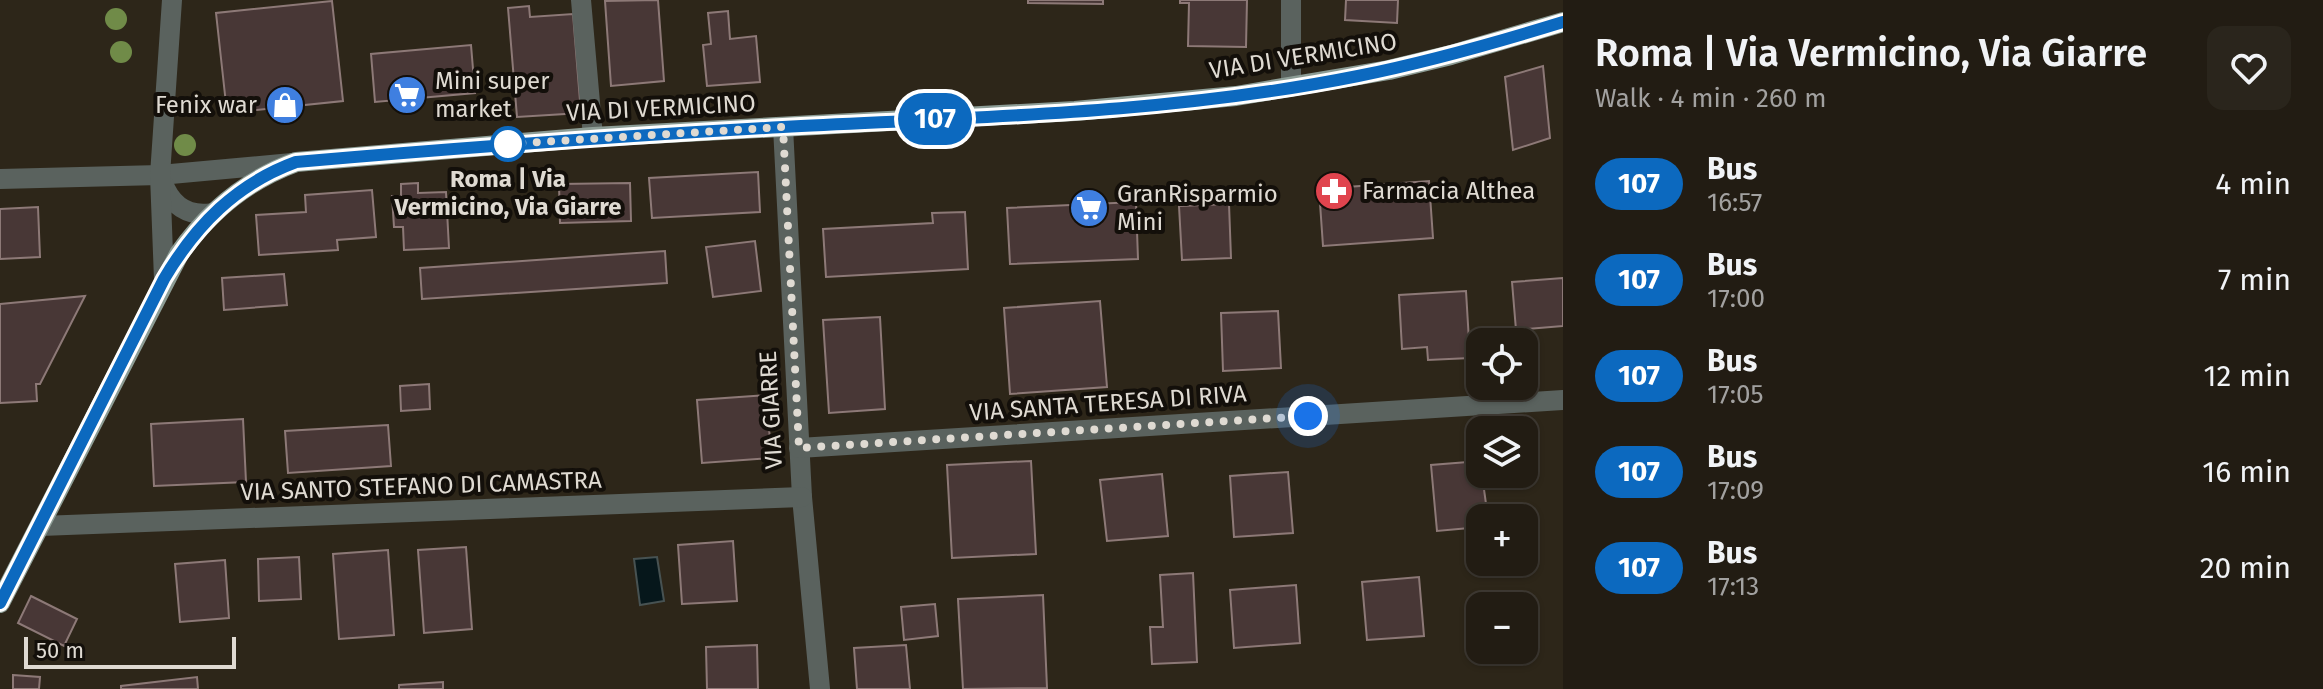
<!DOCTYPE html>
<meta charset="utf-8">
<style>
:root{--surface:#221c13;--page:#2a251c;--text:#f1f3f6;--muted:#a2a1a0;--line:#3f3a33}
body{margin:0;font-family:"Fira Sans",sans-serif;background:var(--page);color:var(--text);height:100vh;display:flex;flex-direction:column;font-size:30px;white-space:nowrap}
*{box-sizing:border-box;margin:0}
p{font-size:26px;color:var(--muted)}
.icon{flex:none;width:44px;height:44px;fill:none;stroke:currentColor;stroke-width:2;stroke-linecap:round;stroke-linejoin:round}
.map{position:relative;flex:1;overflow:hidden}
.details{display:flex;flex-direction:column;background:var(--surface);width:760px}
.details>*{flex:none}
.badge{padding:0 16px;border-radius:26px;font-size:28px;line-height:52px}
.fabs{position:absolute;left:1466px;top:328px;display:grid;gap:16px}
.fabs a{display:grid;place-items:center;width:72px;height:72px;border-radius:16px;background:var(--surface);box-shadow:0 2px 6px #0004,0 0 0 2px var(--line);font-size:40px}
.scale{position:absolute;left:24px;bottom:20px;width:212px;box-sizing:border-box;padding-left:8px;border:4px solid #dfdad2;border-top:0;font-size:22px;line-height:28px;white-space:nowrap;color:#dfdad2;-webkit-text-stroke:6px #130f0a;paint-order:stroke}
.you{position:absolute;width:40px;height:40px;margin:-20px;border:6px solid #fff;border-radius:50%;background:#1a73e8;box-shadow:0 0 0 12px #1a73e833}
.map>.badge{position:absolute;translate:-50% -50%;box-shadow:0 0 0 4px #fff}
.round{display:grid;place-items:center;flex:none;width:84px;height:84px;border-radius:16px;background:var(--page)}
.summary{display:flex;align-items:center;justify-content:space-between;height:136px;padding:0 32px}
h1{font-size:38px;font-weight:600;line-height:60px}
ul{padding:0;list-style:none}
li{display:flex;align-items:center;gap:24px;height:96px;padding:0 32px}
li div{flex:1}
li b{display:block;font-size:30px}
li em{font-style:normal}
li .badge{min-width:88px;font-weight:700;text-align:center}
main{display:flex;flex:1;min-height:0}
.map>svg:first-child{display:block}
.water{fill:#06171b;stroke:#475252;stroke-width:2}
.building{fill:#483736;stroke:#8d7977;stroke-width:2}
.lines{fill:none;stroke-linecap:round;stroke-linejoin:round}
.minor{stroke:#5a625e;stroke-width:20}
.major{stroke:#8c9c95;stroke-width:20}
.tree{fill:#708b48}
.line-casing{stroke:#fff;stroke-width:18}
.line{stroke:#0c69bf;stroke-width:12}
.walk{stroke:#dfdad2;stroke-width:8;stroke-dasharray:0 14.4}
.stop-dot{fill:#fff;stroke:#0c69bf;stroke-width:4}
.labels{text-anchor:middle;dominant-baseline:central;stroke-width:8;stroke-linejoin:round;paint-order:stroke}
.street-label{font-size:24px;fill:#dfdad2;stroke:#130f0a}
.poi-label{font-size:24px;fill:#dfdad2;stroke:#130f0a;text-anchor:start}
.stop-label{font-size:24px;font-weight:bold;fill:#dfdad2;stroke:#130f0a}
</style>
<main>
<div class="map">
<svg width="1563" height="689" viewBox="0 0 1563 689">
<rect width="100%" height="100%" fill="#2d2619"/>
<path class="water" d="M657,557L664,601L640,605L634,559Z"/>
<g class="building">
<path d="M658,0L664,81L611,86L605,1Z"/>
<path d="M1028,0H1103V4L1028,3Z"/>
<path d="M1180,0H1247L1246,47L1188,46L1189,3H1180Z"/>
<path d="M1346,0H1398L1397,23L1345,20Z"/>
<path d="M332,1L343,101L227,113L216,13Z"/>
<path d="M529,6L530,17L573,14L581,113L517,117L508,8Z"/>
<path d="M728,11L730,39L756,36L760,82L707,86L703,45L711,44L708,13Z"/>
<path d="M471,45L475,93L375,102L371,54Z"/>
<path d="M1543,66L1550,138L1513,150L1505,77Z"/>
<path d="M758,172L760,212L652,218L649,178Z"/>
<path d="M1429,181L1433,238L1323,246L1319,189Z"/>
<path d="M418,183V193L446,192L449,248L404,250L403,227H394L392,196H401V184Z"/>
<path d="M630,183L631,221L560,223L559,184Z"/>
<path d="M372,190L376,237L337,240L338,250L259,255L256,215L306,212L305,195Z"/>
<path d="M1136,202L1138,259L1010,264L1007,208Z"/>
<path d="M1229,204L1231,258L1182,260L1179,206Z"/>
<path d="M38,207L40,257L0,259V209Z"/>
<path d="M965,212L968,269L826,277L823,229L933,223L932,213Z"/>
<path d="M755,241L761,291L713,297L706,247Z"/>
<path d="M665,251L667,283L422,299L420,268Z"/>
<path d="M284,274L287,305L224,310L222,278Z"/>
<path d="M1563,278V326L1516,330L1512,282Z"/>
<path d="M1466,291L1470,358L1428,360L1427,347L1402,349L1399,295Z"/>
<path d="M85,296L40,384H36L37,401L0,403V304Z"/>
<path d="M1100,301L1107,387L1010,394L1004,308Z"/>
<path d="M1278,311L1281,368L1223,371L1221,313Z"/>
<path d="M880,317L885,409L829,413L823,320Z"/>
<path d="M429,384L430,409L401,411L400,386Z"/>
<path d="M767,395L771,458L702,463L697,400Z"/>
<path d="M243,419L246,482L154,486L151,424Z"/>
<path d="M388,425L391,466L288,473L285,431Z"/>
<path d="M1031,461L1036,554L952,558L947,465Z"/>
<path d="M1480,461L1488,518H1480V527L1437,531L1431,465Z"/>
<path d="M1288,472L1293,533L1234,537L1230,476Z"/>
<path d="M1162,474L1168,536L1107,541L1100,480Z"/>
<path d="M733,541L737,601L682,604L678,545Z"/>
<path d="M466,547L472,629L424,633L418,550Z"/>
<path d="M388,550L394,635L339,639L333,554Z"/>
<path d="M299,557L301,599L259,601L258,559Z"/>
<path d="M225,560L229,618L180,622L175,564Z"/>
<path d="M1193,573L1197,662L1152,664L1150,627H1163L1160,575Z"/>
<path d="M1419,577L1424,636L1367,640L1362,582Z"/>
<path d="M1296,585L1300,643L1234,648L1230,590Z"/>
<path d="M1043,595L1047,688L963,689L958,599Z"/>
<path d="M31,596L77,619L64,646L18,623Z"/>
<path d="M935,604L938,636L904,640L901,607Z"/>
<path d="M757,645L758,689H707L706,647Z"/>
<path d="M906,645L910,689H857L854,648Z"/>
<path d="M13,675L40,677L39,689H13Z"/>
<path d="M197,677L198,689H121V686Z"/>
<path d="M443,682V689H399V685Z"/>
</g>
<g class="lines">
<g class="minor">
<path d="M581,0L593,137"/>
<path d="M1291,87V0"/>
<path d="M783,127L802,497L820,689"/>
<path d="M0,179L160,175L292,163"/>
<path d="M163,183C171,205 188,217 212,213"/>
<path d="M164,279L160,175L172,0"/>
<path d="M799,448L1563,400"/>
<path d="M41,526L802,497"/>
</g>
<path class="major" d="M0,603L179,254C209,211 247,180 296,162L593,137L1075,111L1236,96L1389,70L1451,55L1563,22"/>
</g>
<g class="tree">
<circle cx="116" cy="19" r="11"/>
<circle cx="121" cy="52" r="11"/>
<circle cx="185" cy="145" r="11"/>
</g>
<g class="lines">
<defs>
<path id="line" d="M0,603L164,279C196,225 236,184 296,162C458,148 620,136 783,127C974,117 1169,114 1358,76C1428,62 1495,43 1563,22"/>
</defs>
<use href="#line" class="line-casing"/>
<use href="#line" class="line"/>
<path class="walk" d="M508,144L783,127L799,448L1308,416"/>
</g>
<defs>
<symbol id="supermarket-disc" viewBox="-11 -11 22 22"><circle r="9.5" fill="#3f7fe0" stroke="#130f0a"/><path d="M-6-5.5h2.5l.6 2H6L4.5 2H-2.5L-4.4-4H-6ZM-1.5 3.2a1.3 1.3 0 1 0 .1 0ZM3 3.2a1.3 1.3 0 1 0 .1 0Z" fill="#fff"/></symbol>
<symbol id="shop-disc" viewBox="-11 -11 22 22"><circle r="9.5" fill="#3f7fe0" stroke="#130f0a"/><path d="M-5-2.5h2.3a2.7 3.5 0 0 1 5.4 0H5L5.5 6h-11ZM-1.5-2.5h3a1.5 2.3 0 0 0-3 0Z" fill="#fff"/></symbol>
<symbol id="pharmacy-disc" viewBox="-11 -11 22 22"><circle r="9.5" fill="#e0444e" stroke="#130f0a"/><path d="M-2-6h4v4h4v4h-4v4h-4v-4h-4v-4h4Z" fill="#fff"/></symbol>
</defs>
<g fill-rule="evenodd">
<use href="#supermarket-disc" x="385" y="73" width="44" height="44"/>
<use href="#shop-disc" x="263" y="83" width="44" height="44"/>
<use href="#pharmacy-disc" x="1312" y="169" width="44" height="44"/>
<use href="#supermarket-disc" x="1067" y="186" width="44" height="44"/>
</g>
<circle class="stop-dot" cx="508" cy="144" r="16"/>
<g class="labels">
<g class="street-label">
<text transform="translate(1303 56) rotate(-9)">VIA DI VERMICINO</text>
<text transform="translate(661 108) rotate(-3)">VIA DI VERMICINO</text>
<text transform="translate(1108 403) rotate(-4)">VIA SANTA TERESA DI RIVA</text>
<text transform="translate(771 410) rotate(-93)">VIA GIARRE</text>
<text transform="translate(421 486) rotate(-2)">VIA SANTO STEFANO DI CAMASTRA</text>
</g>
<g class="poi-label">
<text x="435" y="81">Mini super<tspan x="435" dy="28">market</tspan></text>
<text x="257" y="105" text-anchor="end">Fenix war</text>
<text x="1362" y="191">Farmacia Althea</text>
<text x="1117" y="194">GranRisparmio<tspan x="1117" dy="28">Mini</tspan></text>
</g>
<g class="stop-label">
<text x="508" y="179">Roma | Via<tspan x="508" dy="28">Vermicino, Via Giarre</tspan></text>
</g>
</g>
</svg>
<div class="fabs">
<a><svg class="icon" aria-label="locate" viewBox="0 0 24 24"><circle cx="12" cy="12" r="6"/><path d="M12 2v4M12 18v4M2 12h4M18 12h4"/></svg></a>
<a><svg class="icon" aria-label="layers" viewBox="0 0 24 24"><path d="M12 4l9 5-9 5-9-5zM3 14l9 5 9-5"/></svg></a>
<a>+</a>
<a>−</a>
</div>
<div class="scale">50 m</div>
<div class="you" style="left:1308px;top:416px"></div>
<b class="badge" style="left:935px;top:119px;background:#0c69bf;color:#fff">107</b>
</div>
<section class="details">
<div class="summary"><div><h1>Roma | Via Vermicino, Via Giarre</h1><p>Walk · 4 min · 260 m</p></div><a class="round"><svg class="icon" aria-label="heart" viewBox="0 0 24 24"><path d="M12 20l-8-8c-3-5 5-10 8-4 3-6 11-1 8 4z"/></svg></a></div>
<ul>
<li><span class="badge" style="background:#0c69bf;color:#fff">107</span><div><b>Bus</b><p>16:57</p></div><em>4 min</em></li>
<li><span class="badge" style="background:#0c69bf;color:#fff">107</span><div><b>Bus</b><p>17:00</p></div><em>7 min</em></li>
<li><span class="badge" style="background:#0c69bf;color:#fff">107</span><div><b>Bus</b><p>17:05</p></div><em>12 min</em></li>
<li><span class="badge" style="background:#0c69bf;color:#fff">107</span><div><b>Bus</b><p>17:09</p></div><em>16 min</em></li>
<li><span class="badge" style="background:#0c69bf;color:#fff">107</span><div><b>Bus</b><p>17:13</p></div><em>20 min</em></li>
</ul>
</section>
</main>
